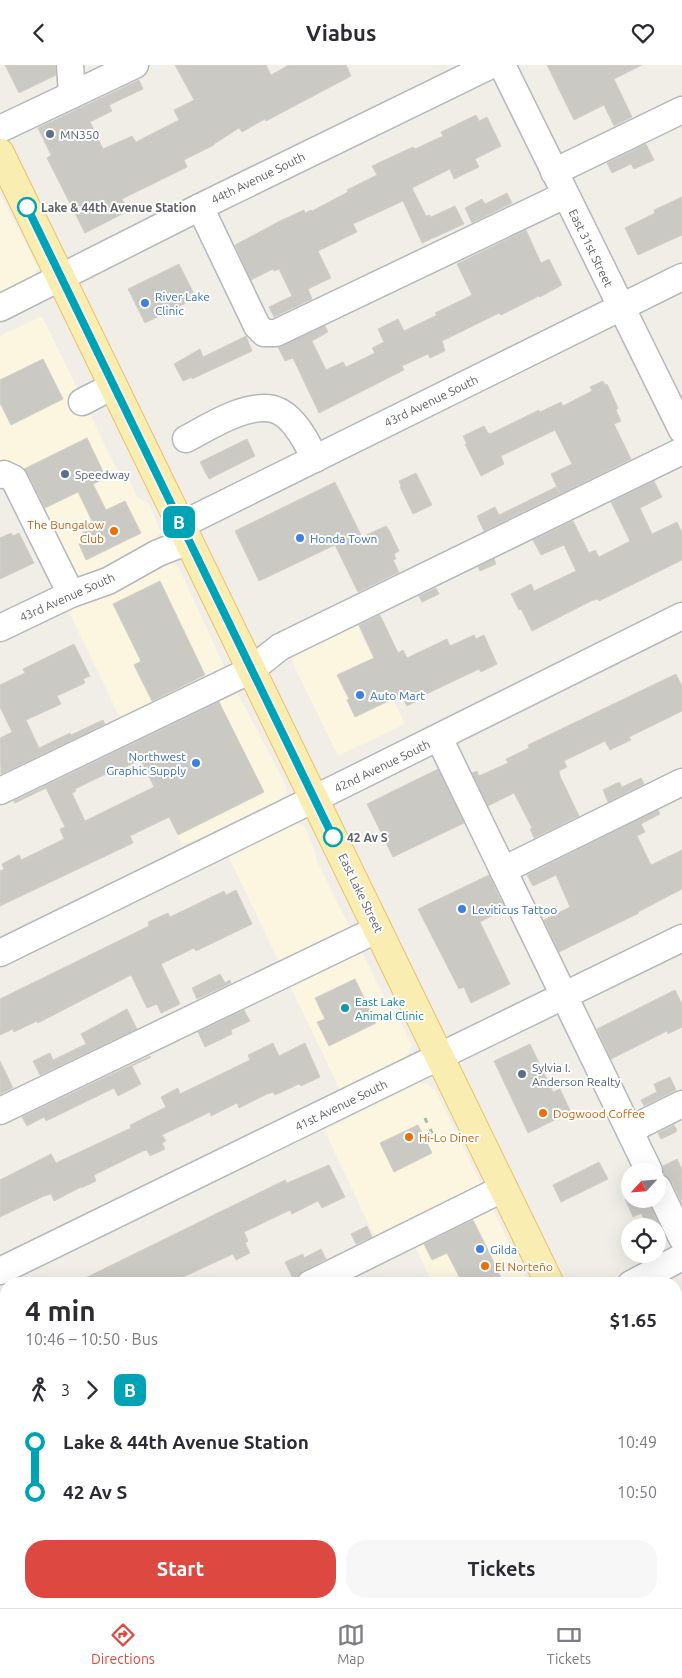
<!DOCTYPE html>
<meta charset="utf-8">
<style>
:root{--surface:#fff;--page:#f7f7f7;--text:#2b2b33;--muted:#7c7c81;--line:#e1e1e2;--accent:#dd4940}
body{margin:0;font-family:Ubuntu,sans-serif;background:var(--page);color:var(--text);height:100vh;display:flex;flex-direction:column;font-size:19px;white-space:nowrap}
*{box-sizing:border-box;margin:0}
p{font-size:16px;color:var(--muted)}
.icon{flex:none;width:28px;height:28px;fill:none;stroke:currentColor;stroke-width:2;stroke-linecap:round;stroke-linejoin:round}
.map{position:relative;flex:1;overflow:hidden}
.side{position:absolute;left:0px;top:1212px;width:682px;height:331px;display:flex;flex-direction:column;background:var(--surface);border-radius:20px 20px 0 0;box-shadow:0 5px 20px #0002}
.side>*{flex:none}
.badge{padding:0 10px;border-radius:8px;font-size:18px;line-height:32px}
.needle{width:32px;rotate:244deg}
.fabs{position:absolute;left:621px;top:1098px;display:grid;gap:10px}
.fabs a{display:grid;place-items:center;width:45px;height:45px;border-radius:50%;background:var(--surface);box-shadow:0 5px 20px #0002;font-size:25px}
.map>.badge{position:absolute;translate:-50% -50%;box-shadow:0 0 0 2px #fff}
.legs{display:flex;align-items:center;gap:8px;height:55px;padding:0 25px;font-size:16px}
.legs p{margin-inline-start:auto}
.summary{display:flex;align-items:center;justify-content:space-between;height:85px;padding:0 25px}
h1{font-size:28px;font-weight:600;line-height:38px}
.action{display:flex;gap:10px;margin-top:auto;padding:10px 25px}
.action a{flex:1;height:58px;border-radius:20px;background:var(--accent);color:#fff;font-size:20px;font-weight:600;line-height:58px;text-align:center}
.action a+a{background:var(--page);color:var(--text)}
ul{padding:0 25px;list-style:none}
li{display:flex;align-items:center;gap:18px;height:50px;font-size:19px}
li i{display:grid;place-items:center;width:8px;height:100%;margin:0 6px;background:currentColor}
li i::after{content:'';width:12px;height:12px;margin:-6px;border:4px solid;border-radius:50%;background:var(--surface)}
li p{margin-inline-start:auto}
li:first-child i{background:linear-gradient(#0000 50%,currentColor 0)}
li:last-child i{background:linear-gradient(currentColor 50%,#0000 0)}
header{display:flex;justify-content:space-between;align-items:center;height:65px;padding:0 25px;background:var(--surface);font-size:22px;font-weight:600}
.tabs{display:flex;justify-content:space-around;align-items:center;height:70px;border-top:1px solid var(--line);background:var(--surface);font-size:14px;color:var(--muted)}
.tabs a{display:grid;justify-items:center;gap:2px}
.tabs .on{color:var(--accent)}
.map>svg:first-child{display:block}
.commercial{fill:#fcf5e0}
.building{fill:#cbc9c4;stroke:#d4cfc6;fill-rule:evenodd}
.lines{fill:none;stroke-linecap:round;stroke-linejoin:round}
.minor-casing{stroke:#b4b7bb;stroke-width:29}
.major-casing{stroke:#e8c268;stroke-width:30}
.path{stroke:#9ec3a8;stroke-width:3;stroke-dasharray:5 2.5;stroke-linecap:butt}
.minor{stroke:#fff;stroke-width:26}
.major{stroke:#f9edb2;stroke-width:28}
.line-1-casing{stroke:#fff;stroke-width:11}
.line-1{stroke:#00a3b4;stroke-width:8}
.service-dot{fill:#5c6f8a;stroke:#fff;stroke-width:2}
.stop-1-dot{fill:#fff;stroke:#00a3b4;stroke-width:2.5}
.shop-dot{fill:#3f7fe0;stroke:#fff;stroke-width:2}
.food-dot{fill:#e8710a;stroke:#fff;stroke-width:2}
.culture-dot{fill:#0f9aa8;stroke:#fff;stroke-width:2}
.labels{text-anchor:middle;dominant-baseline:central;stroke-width:4;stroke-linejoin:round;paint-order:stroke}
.service-label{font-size:12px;fill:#4e5e75;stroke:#fff;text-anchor:start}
.street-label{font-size:12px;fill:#5f6266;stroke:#fff}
.stop-label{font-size:12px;font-weight:bold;fill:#5f6266;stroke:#fff;text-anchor:start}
.shop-label{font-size:12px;fill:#366cbe;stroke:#fff;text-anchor:start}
.food-label{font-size:12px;fill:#c56008;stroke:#fff;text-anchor:start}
.culture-label{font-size:12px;fill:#0d838f;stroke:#fff;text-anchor:start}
</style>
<header><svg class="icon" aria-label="back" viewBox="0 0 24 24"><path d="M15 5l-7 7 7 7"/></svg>Viabus<svg class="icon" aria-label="heart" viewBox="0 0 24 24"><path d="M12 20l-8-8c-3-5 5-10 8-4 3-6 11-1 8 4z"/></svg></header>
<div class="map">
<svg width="682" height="1543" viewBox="0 0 682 1543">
<rect width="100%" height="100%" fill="#f0eee7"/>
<g class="commercial">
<path d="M0,129L38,202L31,216L0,231Z"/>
<path d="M42,251L120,411L126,408L137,432L149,439L161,467L154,476L58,523L0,406V271Z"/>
<path d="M165,497H172L179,503L229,612L286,720L287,727L280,736L182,781L68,545Z"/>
<path d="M353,552L405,659L338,691L286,584Z"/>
<path d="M292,757L304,760L315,786L316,794L393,950L401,957L412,980L406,993L398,999L340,1025L227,788Z"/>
<path d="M420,1018L429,1020L436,1026L529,1219H433L411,1173L382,1187L324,1065Z"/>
<path d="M682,1278V1543H555L552,1538H676V1281Z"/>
</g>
<g class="building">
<path d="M5,0H55L56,10L19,28Z"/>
<path d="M175,0H266L271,10L289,0H346L351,11L266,56L265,54L242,67L239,63L214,79V80L184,95L187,102L122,134L128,146L85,168L47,93L51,90L38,63L139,15L143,24L109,40L112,46L90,57L103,84L132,71L136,77L179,55L174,45L194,35Z"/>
<path d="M547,0H642L614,14L632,52L614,61L604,40L574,55Z"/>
<path d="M476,50L479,56L487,52L501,81L475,94L479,102L454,114L450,104L412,123L426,151L430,150L431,152L455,141L464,159L422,178L403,136L353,159L357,167L318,186L331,213L308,224L312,234L274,252L269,242L292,231L279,204L274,206L273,204L251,215L235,180L280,156L304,145L305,148L311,145L312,146L348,127L347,125L377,110L372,101L413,82L415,84L443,71L441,67Z"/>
<path d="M646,79L654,95L634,104L631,99L612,108L607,98Z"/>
<path d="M507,128L512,138L472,158L465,143L482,134L485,139Z"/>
<path d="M682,132V170L638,190L625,163L655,148L654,145Z"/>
<path d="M526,165L541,198L549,194L562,220L540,232L539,231L501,250L499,248L442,276L445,286L430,293L428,289L402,301L404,305L319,348L293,293L285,296L278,282L325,261L328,267L312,276L326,305L343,297L346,302L375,288L372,283L384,277L378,264L398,254L404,266L437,250L435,248L472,230L457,199Z"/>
<path d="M179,199L196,233L145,258L128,224Z"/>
<path d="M246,271L252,286L192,314V312L183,316L174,299L200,284L203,292Z"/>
<path d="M43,294L63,334L11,360L0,338V315Z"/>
<path d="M603,316L605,320L607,319L618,343L616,345L621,356L614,359L631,394L560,429L551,409L572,399L555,365L501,391L504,399L481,411L465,379H467L463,371L484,361L488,368L490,369L539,345L540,347L561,337L563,341L592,326L590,322Z"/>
<path d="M87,373L106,413L93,419L106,445L125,436L141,468L86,495L79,479L86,476L82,468L95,462L78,427L45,443L27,407L24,404Z"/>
<path d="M247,374L255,391L209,414L200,397Z"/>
<path d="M416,408L432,440L413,449L400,422L401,421L399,416Z"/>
<path d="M654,416L662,432L640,443L652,469L677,457L682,468V495L599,536L598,534L591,536L532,566L521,544L519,545L511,529L531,519L534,526L576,506L564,480L541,490L533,475L573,456L589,488L595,485L599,492L630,476L611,437Z"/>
<path d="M335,417L362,472L386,461L389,465L399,486L394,489L396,494L393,495L399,507L358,527L335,480L259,516L235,466Z"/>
<path d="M556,422L560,429L484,466L477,451L495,442L499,450Z"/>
<path d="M11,468L13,471L19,468L34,498L0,514V473Z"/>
<path d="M494,494L496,499L480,506L478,502Z"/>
<path d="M160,516L205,610L152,636L134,600L141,596L113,539Z"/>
<path d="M436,523L439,529L422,537L419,531Z"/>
<path d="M380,550L398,588L403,585L407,593L447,574L450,581L474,570L476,574L484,570L497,599L481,607L479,604L420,632L421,634L407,641L403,633L398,635L397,632L355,652L347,635L349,634L337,610L374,593L359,560Z"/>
<path d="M74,579L90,611L83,614L85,618L57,631L61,639L26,655L39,683L70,668L71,670L103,655L105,659L1,709L0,673L12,667L0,642V620L25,608L23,604Z"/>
<path d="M676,609L682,621V646L629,672L631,675L610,685L605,676L564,696L567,702L559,706L560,711L579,751L534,773L530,764L532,763L514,728L488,741L472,708L477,706L479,711L508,698L506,694L529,683L528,680Z"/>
<path d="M219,637L264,727L178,770L169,752L130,771L133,778L0,841V806L4,804L2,799L19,790L21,795L64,774L60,764L65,762L46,723L15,738L14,736ZM141,695L154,722L85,756L72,728L76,726L75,724L120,702L121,704Z"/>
<path d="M438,704L464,758L393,792L367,739Z"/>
<path d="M641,713L644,719L608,737L603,725L619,717L622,722Z"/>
<path d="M658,745L660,749L641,759L645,767L637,771L651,800L682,785V824L638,847L639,848L559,887L544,855L570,842L556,810L533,821L527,810Z"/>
<path d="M489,810L505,844L480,857L510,919L471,938L464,922L459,924L418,844Z"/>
<path d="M236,825L252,859L196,886L194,883L161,899L180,939L161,948L157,939L147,943L131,910L38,958L37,956L14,967L13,964L0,970V934L149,861L148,857L168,848L170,852L224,826L226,830Z"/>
<path d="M220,909L225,918L230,915L231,918L197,934L192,923Z"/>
<path d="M355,914L376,958L329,981L317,957L325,954L315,933Z"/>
<path d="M675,925L682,939V962L668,969L667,966L611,994L597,964Z"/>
<path d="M127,944L137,964L40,1010L33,996L50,988L53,995L86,979L81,969Z"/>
<path d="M244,945L250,956L231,965L232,969L205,982L198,967Z"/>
<path d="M273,978L279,991L305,978L320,1012L301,1021L299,1019L275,1030L273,1027L267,1029L239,1043L237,1038L211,1051L210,1047L162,1070L166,1076L162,1078L165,1084L150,1091L147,1085L143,1086L94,1110L96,1116L81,1123V1122L54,1136L51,1129L44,1131L0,1152V1115L51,1089L56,1098L131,1063L130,1060L166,1042L161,1032L178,1023L180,1029L250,995L248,990Z"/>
<path d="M530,979L553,1027L560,1024L571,1047L528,1068L494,996Z"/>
<path d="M150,991L151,992L132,1001L141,1019L118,1031L114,1023L46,1056L44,1052L27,1061L22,1052Z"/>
<path d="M0,996L13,1023L0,1029Z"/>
<path d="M670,1012L676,1025L644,1041L641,1035L657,1027L654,1019Z"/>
<path d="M418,1060L432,1088L394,1107L380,1078Z"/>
<path d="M674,1060L677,1065L676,1067L661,1074L658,1068Z"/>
<path d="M677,1094L682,1104V1138L672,1117L663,1109V1101Z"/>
<path d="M599,1097L608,1114L561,1137L553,1120Z"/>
<path d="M329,1100L345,1132L322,1143L318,1136L292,1149L290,1145L244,1167L248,1176L245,1178L250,1188L236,1195L233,1189L168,1219H165L162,1213L149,1219H73L285,1115L287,1118Z"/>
<path d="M625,1134H647L660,1161H648L641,1148L633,1152Z"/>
<path d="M473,1155L486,1181L504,1219H463L447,1188L432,1195L424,1179Z"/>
<path d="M367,1161L372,1172L356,1179L351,1169Z"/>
<path d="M321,1184L326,1194L303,1206L297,1211L295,1218L285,1197L303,1189L304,1193Z"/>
</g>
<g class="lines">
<defs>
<g id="minor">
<path d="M70,0L72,30"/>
<path d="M502,0L682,365"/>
<path d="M0,64L135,0"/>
<path d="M554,107L682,45"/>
<path d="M200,142L257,261L264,268H276L565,130"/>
<path d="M0,243L200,142L491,0"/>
<path d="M82,337L113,321"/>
<path d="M186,374C209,362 245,338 273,344C293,349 307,377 315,394"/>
<path d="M0,410L4,409L14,414L71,529"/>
<path d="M181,460L682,212"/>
<path d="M0,563L71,529L108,516L158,488L189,476"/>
<path d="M439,673L649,1106"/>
<path d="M0,726L251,605L280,582L682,386"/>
<path d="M503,805L682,717"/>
<path d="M0,888L314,734L682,551"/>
<path d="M0,1046L378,864"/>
<path d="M630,1065L682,1039"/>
<path d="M658,1123L682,1173"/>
<path d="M0,1206L682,873"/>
<path d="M310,1219L504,1123"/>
<path d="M631,1219L682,1192"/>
<path d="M676,1282L682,1279"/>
<path d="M0,1371L6,1368"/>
<path d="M0,1406L6,1419"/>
<path d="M676,1522L682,1519"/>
<path d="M0,1529L6,1525"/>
<path d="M64,1538L67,1543"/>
<path d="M301,1543L312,1538"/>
<path d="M632,1543L644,1538"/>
</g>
<g id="major">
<path d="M0,88L550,1219"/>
<path d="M676,1478L682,1490"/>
</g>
</defs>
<use href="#minor" class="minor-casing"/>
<use href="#major" class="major-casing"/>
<g class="path">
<path d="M425,1053L427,1058"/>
<path d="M430,1064L433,1070"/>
</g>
<use href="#minor" class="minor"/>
<use href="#major" class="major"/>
</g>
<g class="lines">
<defs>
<path id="line-1" d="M27,142L333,772"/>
</defs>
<use href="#line-1" class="line-1-casing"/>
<use href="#line-1" class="line-1"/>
</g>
<g class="service-dot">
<circle cx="50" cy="69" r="5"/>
<circle cx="65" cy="409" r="5"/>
<circle cx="522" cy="1009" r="5"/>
</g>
<g class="stop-1-dot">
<circle cx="27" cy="142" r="9"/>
<circle cx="333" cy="772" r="9"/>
</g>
<g class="shop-dot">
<circle cx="145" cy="238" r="5"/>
<circle cx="300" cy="473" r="5"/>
<circle cx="360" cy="630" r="5"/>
<circle cx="196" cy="698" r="5"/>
<circle cx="462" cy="844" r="5"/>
<circle cx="480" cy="1184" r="5"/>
</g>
<g class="food-dot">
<circle cx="114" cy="466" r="5"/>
<circle cx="543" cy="1048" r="5"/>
<circle cx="409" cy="1072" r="5"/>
<circle cx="485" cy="1201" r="5"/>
</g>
<circle class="culture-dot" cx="345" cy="943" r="5"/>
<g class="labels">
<g class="service-label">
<text x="60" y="69">MN350</text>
<text x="75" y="409">Speedway</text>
<text x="532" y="1002">Sylvia I.<tspan x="532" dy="14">Anderson Realty</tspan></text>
</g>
<g class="street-label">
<text transform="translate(258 113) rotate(-26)">44th Avenue South</text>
<text transform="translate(591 183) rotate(64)">East 31st Street</text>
<text transform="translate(431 336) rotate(-26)">43rd Avenue South</text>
<text transform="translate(67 532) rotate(-24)">43rd Avenue South</text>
<text transform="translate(382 701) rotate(-26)">42nd Avenue South</text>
<text transform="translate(361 828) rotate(64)">East Lake Street</text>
<text transform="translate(341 1040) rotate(-26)">41st Avenue South</text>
</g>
<g class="stop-label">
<text x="41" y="142">Lake &amp; 44th Avenue Station</text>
<text x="347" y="772">42 Av S</text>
</g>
<g class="shop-label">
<text x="155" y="231">River Lake<tspan x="155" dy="14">Clinic</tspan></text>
<text x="310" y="473">Honda Town</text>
<text x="370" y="630">Auto Mart</text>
<text x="186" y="691" text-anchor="end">Northwest<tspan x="186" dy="14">Graphic Supply</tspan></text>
<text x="472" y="844">Leviticus Tattoo</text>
<text x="490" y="1184">Gilda</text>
</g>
<g class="food-label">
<text x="104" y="459" text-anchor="end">The Bungalow<tspan x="104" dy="14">Club</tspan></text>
<text x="553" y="1048">Dogwood Coffee</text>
<text x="419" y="1072">Hi-Lo Diner</text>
<text x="495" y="1201">El Norteño</text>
</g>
<g class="culture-label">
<text x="355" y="936">East Lake<tspan x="355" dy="14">Animal Clinic</tspan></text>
</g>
</g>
</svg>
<div class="fabs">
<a><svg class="needle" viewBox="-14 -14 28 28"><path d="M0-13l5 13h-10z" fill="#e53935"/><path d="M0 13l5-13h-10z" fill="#7c7c81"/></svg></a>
<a><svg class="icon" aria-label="locate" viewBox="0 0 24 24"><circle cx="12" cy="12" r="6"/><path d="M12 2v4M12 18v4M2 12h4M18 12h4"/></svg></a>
</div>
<b class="badge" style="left:179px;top:457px;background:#00a3b4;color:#fff">B</b>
<section class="side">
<div class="summary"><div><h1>4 min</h1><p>10:46 – 10:50 · Bus</p></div><b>$1.65</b></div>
<div class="legs"><svg class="icon" aria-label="walk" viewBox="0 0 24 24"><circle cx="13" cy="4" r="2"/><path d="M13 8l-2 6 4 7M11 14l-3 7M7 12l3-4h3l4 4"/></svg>3<svg class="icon" aria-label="forward" viewBox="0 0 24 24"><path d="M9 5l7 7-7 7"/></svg><b class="badge" style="background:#00a3b4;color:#fff">B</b></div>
<ul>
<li><i style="color:#00a3b4"></i><b>Lake &amp; 44th Avenue Station</b><p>10:49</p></li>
<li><i style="color:#00a3b4"></i><b>42 Av S</b><p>10:50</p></li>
</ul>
<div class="action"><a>Start</a><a>Tickets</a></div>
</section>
</div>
<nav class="tabs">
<a class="on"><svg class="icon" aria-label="directions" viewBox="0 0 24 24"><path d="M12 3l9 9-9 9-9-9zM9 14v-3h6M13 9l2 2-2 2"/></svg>Directions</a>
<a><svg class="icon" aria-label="map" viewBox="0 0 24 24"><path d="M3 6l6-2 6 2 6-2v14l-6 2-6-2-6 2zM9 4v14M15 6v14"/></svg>Map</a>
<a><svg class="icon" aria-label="tickets" viewBox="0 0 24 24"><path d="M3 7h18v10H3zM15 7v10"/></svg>Tickets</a>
</nav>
